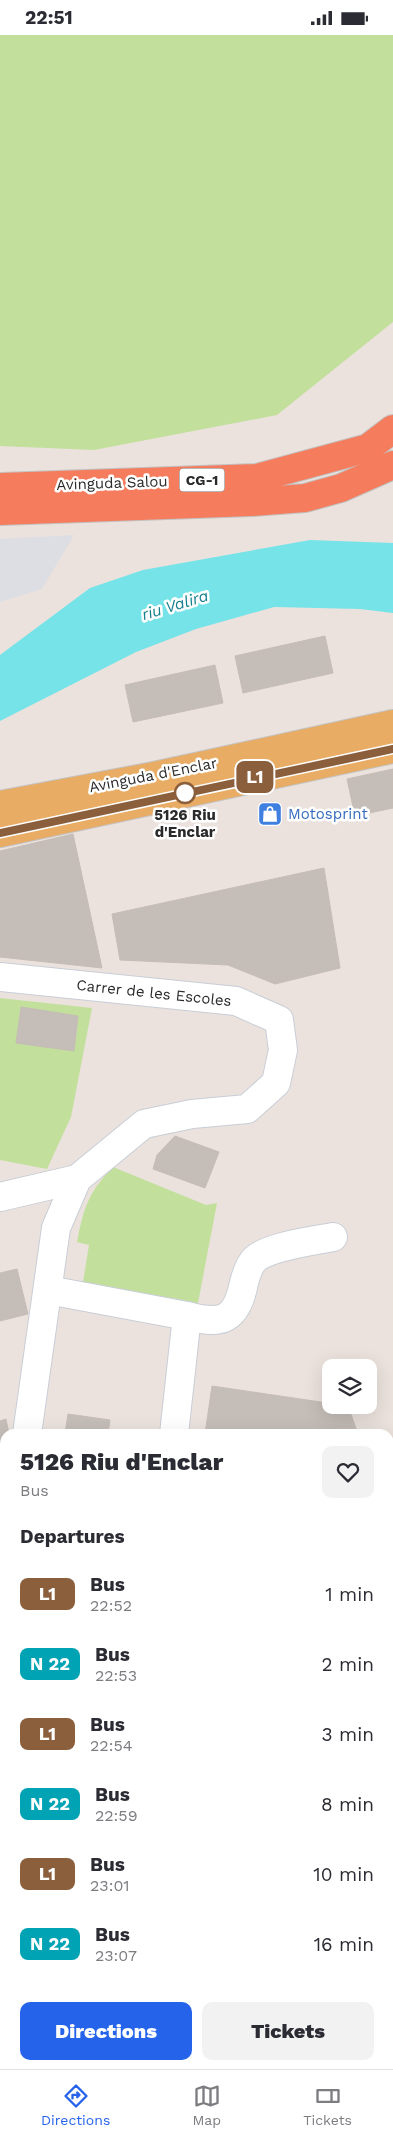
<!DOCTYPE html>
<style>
:root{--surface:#fff;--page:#f2f2f3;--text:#2b2b33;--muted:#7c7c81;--line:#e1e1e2;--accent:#2563eb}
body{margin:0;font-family:"Work Sans",sans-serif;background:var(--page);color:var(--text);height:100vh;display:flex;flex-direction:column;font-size:19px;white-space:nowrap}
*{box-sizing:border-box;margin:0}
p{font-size:16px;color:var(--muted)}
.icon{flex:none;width:28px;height:28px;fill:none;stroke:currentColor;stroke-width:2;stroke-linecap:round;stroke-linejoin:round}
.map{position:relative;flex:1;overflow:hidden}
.drawer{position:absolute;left:0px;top:1394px;width:394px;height:641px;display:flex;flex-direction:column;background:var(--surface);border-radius:15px 15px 0 0;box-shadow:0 5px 20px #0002}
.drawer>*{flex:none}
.badge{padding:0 10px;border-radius:8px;font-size:18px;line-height:32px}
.tools{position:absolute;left:322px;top:1324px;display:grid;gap:10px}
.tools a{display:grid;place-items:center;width:55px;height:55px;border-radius:10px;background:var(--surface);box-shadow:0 5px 20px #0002;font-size:25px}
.map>.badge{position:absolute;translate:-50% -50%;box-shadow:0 0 0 2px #fff}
h2{padding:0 20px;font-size:19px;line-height:45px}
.round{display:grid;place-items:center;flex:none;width:52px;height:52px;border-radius:10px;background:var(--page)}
.headline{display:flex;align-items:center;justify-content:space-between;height:85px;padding:0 20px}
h1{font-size:24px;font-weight:800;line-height:38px}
.cta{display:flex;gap:10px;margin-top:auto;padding:10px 20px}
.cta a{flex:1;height:58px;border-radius:10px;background:var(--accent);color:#fff;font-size:20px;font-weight:800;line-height:58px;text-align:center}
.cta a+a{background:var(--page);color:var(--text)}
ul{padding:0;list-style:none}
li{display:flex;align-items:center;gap:15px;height:70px;padding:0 20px}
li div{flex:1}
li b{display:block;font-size:19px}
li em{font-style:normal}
li .badge{min-width:55px;font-weight:700;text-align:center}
.status{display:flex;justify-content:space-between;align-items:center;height:35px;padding:0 25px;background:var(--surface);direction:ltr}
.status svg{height:14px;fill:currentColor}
.dock{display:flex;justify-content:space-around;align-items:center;height:70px;border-top:1px solid var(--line);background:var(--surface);font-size:14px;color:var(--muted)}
.dock a{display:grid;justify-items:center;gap:2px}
.dock .on{color:var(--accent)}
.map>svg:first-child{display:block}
.industrial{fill:#dddde4}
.green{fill:#c2df9c}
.water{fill:#75e3e8}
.building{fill:#c4bdb8;stroke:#c6bdb6}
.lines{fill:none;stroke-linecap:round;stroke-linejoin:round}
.minor-casing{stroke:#c8ced7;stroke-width:30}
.major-casing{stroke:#c3c3c3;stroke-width:30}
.highway-casing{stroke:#c3c3c3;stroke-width:30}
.minor{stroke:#fff;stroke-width:28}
.major{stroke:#e8ac64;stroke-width:28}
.highway{stroke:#f57d5e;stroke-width:28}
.line-casing{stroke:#fff;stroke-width:11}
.line{stroke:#8b5e3c;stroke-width:8}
.stop-dot{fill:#fff;stroke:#8b5e3c;stroke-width:2.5}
.labels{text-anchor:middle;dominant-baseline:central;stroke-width:5;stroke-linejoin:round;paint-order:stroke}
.shield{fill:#fff;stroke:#6a6a6a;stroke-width:1}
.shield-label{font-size:14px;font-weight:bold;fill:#2a2a2a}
.street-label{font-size:15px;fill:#2a2a2a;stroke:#fff}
.shop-label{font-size:15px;fill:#366cbe;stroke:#fff;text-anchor:start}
.stop-label{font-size:15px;font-weight:bold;fill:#2a2a2a;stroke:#fff}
.water-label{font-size:16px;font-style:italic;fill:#157e8c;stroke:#fff}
</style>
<div class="status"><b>22:51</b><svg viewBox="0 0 49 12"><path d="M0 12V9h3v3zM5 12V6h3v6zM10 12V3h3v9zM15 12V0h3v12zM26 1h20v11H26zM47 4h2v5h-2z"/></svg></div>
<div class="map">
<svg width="393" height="2034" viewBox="0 0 393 2034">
<rect width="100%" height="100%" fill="#ebe2dd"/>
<path class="industrial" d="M74,500L42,554L0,567V504Z"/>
<g class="green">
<path d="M0,0H393V287L277,380L94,415L0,411Z"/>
<path d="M0,963L92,973L71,1082L47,1134L0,1125Z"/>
<path d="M113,1132L206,1170L217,1168L198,1268L83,1247L89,1210L77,1207C84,1172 88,1158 113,1132Z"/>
<path d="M393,1763V1969L389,1965V1767Z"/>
<path d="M0,1961H5V2030H316L320,2034H0Z"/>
</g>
<path class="water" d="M310,505L393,508V578L360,574L274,572L196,594L136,617L0,686V620L90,553L143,535Z"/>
<g class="building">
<path d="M325,601L333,638L243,658L235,621Z"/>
<path d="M215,630L223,668L133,687L125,650Z"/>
<path d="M393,734V773L355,781L347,744Z"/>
<path d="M73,799L102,933L0,922V816Z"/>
<path d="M324,833L340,933L275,949L228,930L120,925L112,879Z"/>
<path d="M21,972L78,981L74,1016L16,1008Z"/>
<path d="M175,1101L219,1117L205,1153L153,1134L157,1120Z"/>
<path d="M17,1234L28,1279L0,1286V1238Z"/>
<path d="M212,1351L348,1371L358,1399H205Z"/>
<path d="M68,1379L110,1385L108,1399H65Z"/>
<path d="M6,1384L9,1399H5V1425L0,1427V1386Z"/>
<path d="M389,1487L393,1500V1514L389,1516Z"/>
</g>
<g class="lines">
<defs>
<g id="minor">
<path d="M0,942L236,966L279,985L283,1015L276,1048L247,1074L192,1079L144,1089L77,1144L56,1193L27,1399"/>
<path d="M0,1162L77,1144"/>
<path d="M48,1255L187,1281L174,1399"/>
<path d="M187,1281C222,1290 236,1286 244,1248C246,1240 249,1230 255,1224C270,1211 313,1206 333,1202"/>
<path d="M0,1602L5,1601"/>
<path d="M0,1645L5,1643"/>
</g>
<g id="major">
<path d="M0,770L154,741L393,689"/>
<path d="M0,798L393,714"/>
</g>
<g id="highway">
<path d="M0,452L257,443L368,413L393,394"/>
<path d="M0,476L252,467L305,463L341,453L393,430"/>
</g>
</defs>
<use href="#minor" class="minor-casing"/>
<use href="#major" class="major-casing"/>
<use href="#highway" class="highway-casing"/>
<use href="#minor" class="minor"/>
<use href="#major" class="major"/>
<use href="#highway" class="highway"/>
</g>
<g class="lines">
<defs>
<path id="line" d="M0,798L393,714"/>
</defs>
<use href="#line" class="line-casing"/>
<use href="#line" class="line"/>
</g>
<defs>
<symbol id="shop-square" viewBox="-11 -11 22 22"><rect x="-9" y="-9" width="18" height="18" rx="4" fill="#3f7fe0" stroke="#fff"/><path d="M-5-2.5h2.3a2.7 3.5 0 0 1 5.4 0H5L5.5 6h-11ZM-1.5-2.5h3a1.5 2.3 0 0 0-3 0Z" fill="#fff"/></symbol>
</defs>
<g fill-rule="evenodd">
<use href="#shop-square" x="256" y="765" width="28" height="28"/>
</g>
<circle class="stop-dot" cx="185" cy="758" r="10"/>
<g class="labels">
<rect class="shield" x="179.5" y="433.5" width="45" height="23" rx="4"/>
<g class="shield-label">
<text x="202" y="445">CG-1</text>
</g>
<g class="street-label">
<text transform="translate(112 448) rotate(-2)">Avinguda Salou</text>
<text transform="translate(153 740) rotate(-11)">Avinguda d'Enclar</text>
<text transform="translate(154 958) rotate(6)">Carrer de les Escoles</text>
</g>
<g class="shop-label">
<text x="288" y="779">Motosprint</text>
</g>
<g class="stop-label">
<text x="185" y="780">5126 Riu<tspan x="185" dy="17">d'Enclar</tspan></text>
</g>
<g class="water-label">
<text transform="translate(175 570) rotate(-17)">riu Valira</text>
</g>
</g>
</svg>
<div class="tools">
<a><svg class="icon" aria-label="layers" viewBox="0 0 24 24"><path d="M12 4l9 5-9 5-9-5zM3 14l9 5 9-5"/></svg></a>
</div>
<b class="badge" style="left:255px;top:742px;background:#8b5e3c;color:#fff">L1</b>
<section class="drawer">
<div class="headline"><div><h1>5126 Riu d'Enclar</h1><p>Bus</p></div><a class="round"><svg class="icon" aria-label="heart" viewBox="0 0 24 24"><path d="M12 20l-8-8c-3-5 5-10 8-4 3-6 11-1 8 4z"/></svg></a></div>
<h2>Departures</h2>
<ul>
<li><span class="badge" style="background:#8b5e3c;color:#fff">L1</span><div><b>Bus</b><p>22:52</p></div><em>1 min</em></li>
<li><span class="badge" style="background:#00a3b4;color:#fff">N 22</span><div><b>Bus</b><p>22:53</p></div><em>2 min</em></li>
<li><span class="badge" style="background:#8b5e3c;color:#fff">L1</span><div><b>Bus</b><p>22:54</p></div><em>3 min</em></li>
<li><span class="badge" style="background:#00a3b4;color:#fff">N 22</span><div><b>Bus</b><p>22:59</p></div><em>8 min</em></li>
<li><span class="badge" style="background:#8b5e3c;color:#fff">L1</span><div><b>Bus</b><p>23:01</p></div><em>10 min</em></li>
<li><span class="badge" style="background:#00a3b4;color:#fff">N 22</span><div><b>Bus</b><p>23:07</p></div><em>16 min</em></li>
</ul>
<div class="cta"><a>Directions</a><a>Tickets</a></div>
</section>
</div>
<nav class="dock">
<a class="on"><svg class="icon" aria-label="directions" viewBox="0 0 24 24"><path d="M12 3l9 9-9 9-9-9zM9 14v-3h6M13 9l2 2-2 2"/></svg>Directions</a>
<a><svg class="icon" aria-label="map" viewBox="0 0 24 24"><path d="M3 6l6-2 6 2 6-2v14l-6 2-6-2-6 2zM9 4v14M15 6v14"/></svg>Map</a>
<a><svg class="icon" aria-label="tickets" viewBox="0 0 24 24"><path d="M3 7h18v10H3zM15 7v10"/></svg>Tickets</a>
</nav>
